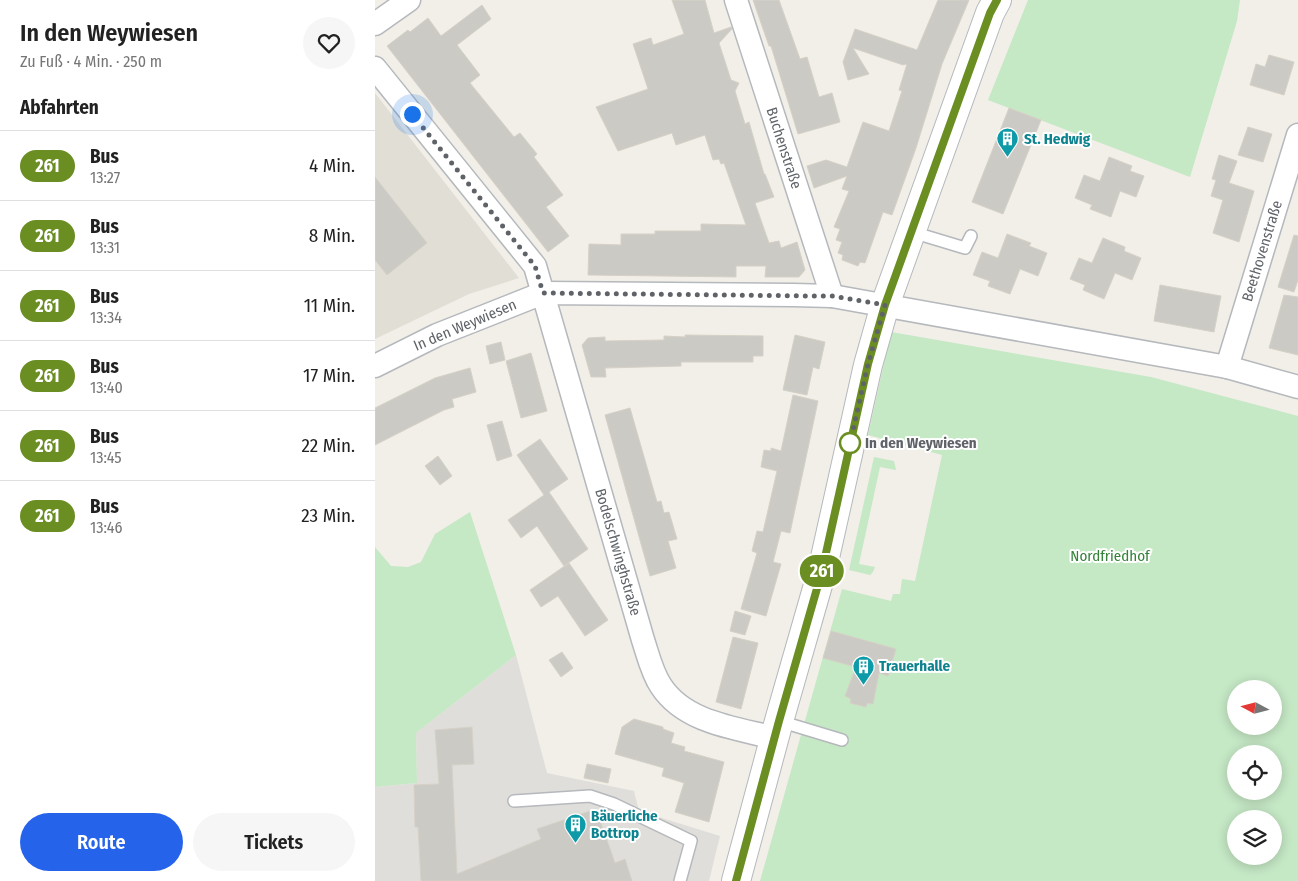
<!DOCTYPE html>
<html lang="de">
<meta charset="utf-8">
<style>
:root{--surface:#fff;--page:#f6f6f6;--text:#222;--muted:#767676;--line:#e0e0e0;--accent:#2563eb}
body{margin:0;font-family:"Fira Sans Condensed",sans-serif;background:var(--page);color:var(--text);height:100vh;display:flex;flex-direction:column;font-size:19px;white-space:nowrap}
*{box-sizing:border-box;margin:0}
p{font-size:16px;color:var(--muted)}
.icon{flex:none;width:28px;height:28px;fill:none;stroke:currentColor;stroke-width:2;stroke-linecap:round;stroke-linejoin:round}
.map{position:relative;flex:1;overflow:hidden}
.sheet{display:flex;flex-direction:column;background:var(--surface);width:375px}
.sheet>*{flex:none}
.badge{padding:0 10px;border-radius:16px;font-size:18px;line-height:32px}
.needle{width:32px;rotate:277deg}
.fabs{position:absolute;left:852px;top:680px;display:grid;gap:10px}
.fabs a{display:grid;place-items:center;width:55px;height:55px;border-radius:50%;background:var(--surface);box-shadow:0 2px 12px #0003;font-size:25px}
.you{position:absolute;width:25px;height:25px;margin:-12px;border:4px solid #fff;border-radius:50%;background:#1a73e8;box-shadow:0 0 0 8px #1a73e833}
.map>.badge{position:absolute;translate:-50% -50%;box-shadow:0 0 0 2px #fff}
h2{padding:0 20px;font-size:19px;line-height:45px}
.round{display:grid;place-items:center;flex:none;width:52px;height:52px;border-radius:26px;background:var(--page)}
.summary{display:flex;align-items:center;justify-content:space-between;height:85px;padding:0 20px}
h1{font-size:24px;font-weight:600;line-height:38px}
.button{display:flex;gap:10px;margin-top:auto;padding:10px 20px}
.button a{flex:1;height:58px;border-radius:30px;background:var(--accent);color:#fff;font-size:20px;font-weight:600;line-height:58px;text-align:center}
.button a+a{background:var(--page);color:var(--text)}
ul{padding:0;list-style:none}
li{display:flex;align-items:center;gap:15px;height:70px;padding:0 20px;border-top:1px solid var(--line)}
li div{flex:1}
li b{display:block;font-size:19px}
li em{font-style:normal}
li .badge{min-width:55px;font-weight:700;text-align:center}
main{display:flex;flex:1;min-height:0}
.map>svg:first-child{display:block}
.industrial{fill:#e0deda}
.education{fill:#e1ded6}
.green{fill:#c5e8c5;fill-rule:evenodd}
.building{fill:#cccac5;stroke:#d6d1c6}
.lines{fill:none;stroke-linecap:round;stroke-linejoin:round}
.service-casing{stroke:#b5b8bc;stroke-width:14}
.minor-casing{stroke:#b5b8bc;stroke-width:25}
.tertiary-casing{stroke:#b5b8bc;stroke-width:30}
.service{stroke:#fff;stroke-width:11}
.minor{stroke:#fff;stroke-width:22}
.tertiary{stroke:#fff;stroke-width:28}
.line-casing{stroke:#fff;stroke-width:11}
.line{stroke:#6b8e23;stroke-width:8}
.walk{stroke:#5f6368;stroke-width:5;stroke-dasharray:0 9}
.stop-dot{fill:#fff;stroke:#6b8e23;stroke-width:2.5}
.labels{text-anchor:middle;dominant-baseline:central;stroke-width:4;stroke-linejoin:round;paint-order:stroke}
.culture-label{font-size:15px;font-weight:bold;fill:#0d838f;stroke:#fff;text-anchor:start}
.street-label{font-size:15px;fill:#5f6368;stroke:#fff}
.stop-label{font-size:15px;font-weight:bold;fill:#5f6368;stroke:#fff;text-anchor:start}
.park-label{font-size:15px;fill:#348238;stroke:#fff}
</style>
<main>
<section class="sheet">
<div class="summary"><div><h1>In den Weywiesen</h1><p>Zu Fuß · 4 Min. · 250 m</p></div><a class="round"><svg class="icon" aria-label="heart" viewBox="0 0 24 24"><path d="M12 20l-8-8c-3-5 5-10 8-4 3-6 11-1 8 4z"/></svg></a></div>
<h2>Abfahrten</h2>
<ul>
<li><span class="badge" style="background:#6b8e23;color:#fff">261</span><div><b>Bus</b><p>13:27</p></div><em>4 Min.</em></li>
<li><span class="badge" style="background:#6b8e23;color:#fff">261</span><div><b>Bus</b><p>13:31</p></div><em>8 Min.</em></li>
<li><span class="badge" style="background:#6b8e23;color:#fff">261</span><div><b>Bus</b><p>13:34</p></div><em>11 Min.</em></li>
<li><span class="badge" style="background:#6b8e23;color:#fff">261</span><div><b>Bus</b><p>13:40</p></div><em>17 Min.</em></li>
<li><span class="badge" style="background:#6b8e23;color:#fff">261</span><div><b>Bus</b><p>13:45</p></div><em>22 Min.</em></li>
<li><span class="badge" style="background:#6b8e23;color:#fff">261</span><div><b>Bus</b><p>13:46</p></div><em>23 Min.</em></li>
</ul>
<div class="button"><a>Route</a><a>Tickets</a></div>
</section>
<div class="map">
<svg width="923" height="881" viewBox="0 0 923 881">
<rect width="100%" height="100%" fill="#f1efe8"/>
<path class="industrial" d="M141,655L172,773L259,791L264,811L345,836L334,881H0V787L42,783L41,733Z"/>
<path class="education" d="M0,93L144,278L94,294L0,339Z"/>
<g class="green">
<path d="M653,0H865L862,21L815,177L613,100Z"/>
<path d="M516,332L776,377L923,416V881H385L467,589L516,601L518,594H525L527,579L540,581L567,455L493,435ZM861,689H899V726H861ZM861,754H899V791H861ZM861,819H899V856H861Z"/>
<path d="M499,457L519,461L521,470L505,467L484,564L500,567L498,572L495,575L474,570Z"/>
<path d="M95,512L141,655L41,733L42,783L0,787V547L16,566L33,567L46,562L60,534Z"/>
</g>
<g class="building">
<path d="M297,0H330L339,33L356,27L357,29L344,43L356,80L364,83L360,91L370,124L374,122L389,174H390L399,197L380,203L394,243L404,241L406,248L422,242L430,270L424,277H390L391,266H361V277L213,275L214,244L246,245V234H280V231H326V224L371,225L349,163L346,164L344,159L338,160L330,135L301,145L297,133L243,151L221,107L273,89L258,44L276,38L278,45L309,34Z"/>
<path d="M378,0H404L425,59L432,57L444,97L457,93L465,122L423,134L396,46H394Z"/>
<path d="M563,0H594L567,64L541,148L517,215L508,212L490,263L485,262L483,266L467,260L468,255L463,253L467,242L461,240L465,229L459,227L474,191L467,189L472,176L439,188L432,166L451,160L472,167L488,122L514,131L527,91L524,90L532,64L528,65L478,48L494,74L473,80L468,62L480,29L542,50Z"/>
<path d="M107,5L116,19L82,45L105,75L95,83L139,137L145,133L162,154L159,157L188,195L171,207L194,236L173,252L12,46L33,30L35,32L53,18L66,36Z"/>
<path d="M894,55L919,62L909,95L875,85L881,64L890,67Z"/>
<path d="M634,108L666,120L628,214L597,202Z"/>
<path d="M873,127L897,134L888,162L863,155Z"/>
<path d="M844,155L862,161L854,183L879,191L864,242L838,233L848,200L836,196L841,180L837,179Z"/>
<path d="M734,157L757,166L755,171L769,176L761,197L745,191L736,217L715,209L717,205L700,198L709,175L725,181Z"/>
<path d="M0,177L52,243L12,275L0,260Z"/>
<path d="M632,234L656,243L654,246L672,253L663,276L645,269L635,294L613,286L615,281L598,275L607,252L623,258Z"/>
<path d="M919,235L923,236V280L919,292L903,287Z"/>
<path d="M728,238L750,247L749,251L766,258L757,280L740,273L729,299L708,290L710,285L695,279L704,258L717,263Z"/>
<path d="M785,285L846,296L839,332L779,321Z"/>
<path d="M909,295L923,297V355L894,348Z"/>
<path d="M310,335L388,336V356H378V362H306V366L230,368L231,377H216L207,345L213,338L230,337V341L289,340V336L310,337Z"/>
<path d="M420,335L450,342L444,369L438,367L432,395L408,390Z"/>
<path d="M126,342L130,360L115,364L111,346Z"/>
<path d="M156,353L172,411L146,418L131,361Z"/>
<path d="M95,368L101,392L77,399L79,407L69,410L0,445V408L60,378Z"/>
<path d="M418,395L443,401L415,533L406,531L398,562L406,564L391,616L366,609L382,553L377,551L382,531L388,532L402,471L386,467L389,450L396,451V448L406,451Z"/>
<path d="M255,408L282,502L286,501L289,513L294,512L302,539L293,541L301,568L275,576L230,415Z"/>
<path d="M127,421L137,456L122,461L112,425Z"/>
<path d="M165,439L193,479L174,492L213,549L189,566L162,526L146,538L133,520L169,495L142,455Z"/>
<path d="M63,456L77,476L65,485L50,466Z"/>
<path d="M194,563L233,620L210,636L183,596L166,607L155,590Z"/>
<path d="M360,611L376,616L370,635L355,631Z"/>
<path d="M456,631L521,649L513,676L504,673L498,704L492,703L491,707L475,703L476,699L470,696L481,667L448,658Z"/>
<path d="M358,637L383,643L366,709L341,702Z"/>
<path d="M187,652L198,668L186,677L174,660Z"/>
<path d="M259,719L288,727V729L299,733L296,743L310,747L309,751L349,762L334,822L300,812L309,783L287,776L289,768L240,754L247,727Z"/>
<path d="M97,727L99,764L77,765L82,874L166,839L162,829L221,809L240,863L250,859L257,881H46L43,827H40L39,785L64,784L60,730Z"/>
<path d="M212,764L236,769L233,783L209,778Z"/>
</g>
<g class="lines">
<defs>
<g id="service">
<path d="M537,232L590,248L596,236"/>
<path d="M404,721L467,740"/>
<path d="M139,801L215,796L239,804L316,841L305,881"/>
</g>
<g id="minor">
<path d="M361,0L457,296"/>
<path d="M0,24L34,0"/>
<path d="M0,68L160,266L268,640C273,655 277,673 286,686C310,723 361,728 400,738"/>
<path d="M0,366L62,335L168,293L418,295L457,296L852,367L923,387"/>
<path d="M852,367L923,135"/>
</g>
<path id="tertiary" d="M361,881L404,721L447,571L493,365L510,305L615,13L622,0"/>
</defs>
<use href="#service" class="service-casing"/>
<use href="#minor" class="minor-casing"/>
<use href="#tertiary" class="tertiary-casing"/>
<use href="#service" class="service"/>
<use href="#minor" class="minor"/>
<use href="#tertiary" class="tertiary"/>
</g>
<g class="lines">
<defs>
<path id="line" d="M361,881L404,721L447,571L493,364L510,305L615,13L622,0"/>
</defs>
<use href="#line" class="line-casing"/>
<use href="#line" class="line"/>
<path class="walk" d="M37,114L160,266L168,293L438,296H457L510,305L493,364L475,443"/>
</g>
<defs>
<symbol id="building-pin" viewBox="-11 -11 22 30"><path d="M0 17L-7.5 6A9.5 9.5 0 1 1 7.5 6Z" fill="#0f9aa8" stroke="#fff"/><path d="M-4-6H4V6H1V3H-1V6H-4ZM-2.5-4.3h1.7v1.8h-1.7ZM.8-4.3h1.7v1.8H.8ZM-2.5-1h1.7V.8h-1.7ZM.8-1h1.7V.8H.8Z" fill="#fff"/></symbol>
</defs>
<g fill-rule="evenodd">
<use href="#building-pin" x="620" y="126" width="25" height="34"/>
<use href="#building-pin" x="476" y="654" width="25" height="34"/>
<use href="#building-pin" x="188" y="812" width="25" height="34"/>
</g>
<circle class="stop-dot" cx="475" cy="443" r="10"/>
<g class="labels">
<g class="culture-label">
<text x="649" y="139">St. Hedwig</text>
<text x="504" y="666">Trauerhalle</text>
<text x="216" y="816">Bäuerliche<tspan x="216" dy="17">Bottrop</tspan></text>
</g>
<g class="street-label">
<text transform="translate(409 148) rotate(72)">Buchenstraße</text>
<text transform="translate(887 251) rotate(-73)">Beethovenstraße</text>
<text transform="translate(90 325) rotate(-23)">In den Weywiesen</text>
<text transform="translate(243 552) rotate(74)">Bodelschwinghstraße</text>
</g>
<g class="stop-label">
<text x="490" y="443">In den Weywiesen</text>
</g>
<g class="park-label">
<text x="735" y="556">Nordfriedhof</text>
</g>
</g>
</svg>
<div class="fabs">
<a><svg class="needle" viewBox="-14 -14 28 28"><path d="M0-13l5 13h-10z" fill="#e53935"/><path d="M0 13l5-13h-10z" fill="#767676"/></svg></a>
<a><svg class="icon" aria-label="locate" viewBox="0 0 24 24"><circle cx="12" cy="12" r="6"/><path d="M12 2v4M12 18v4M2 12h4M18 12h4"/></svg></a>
<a><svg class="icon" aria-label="layers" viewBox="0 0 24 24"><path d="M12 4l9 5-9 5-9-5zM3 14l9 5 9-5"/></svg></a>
</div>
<div class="you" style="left:37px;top:114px"></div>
<b class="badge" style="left:447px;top:571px;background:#6b8e23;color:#fff">261</b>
</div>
</main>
